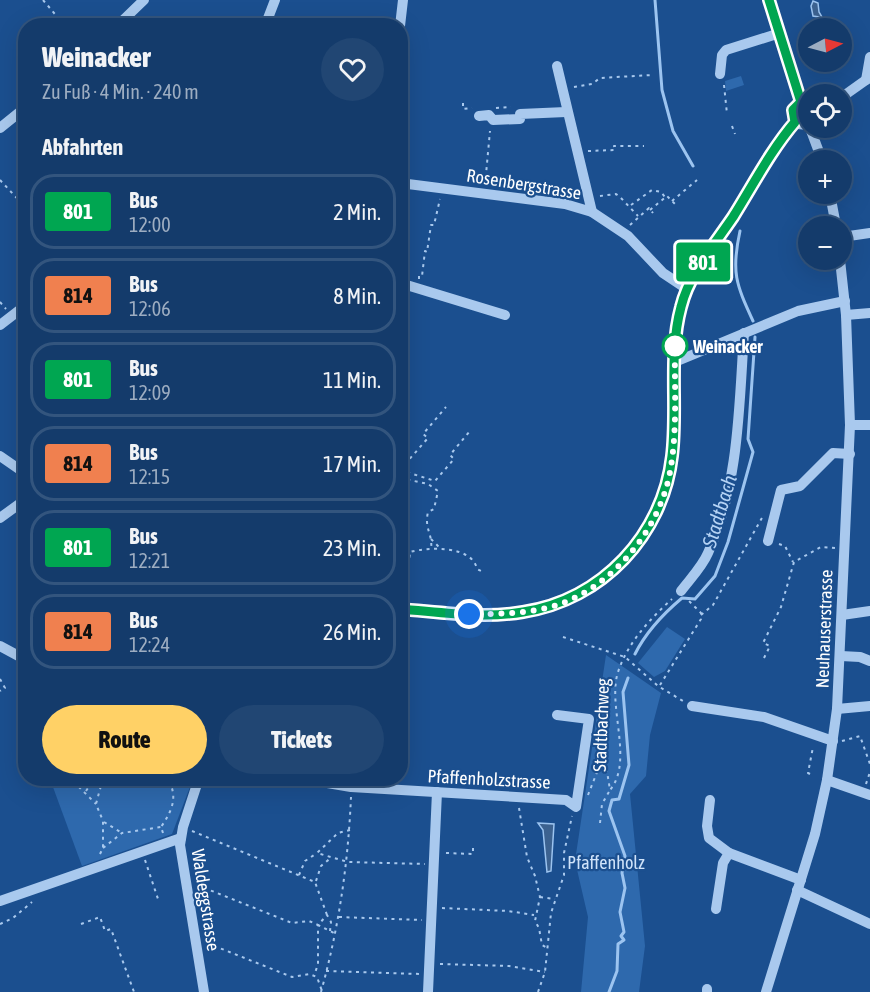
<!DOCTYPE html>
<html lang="de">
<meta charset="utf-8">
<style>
:root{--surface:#143b6b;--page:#214673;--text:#f1f3f6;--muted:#9dadc1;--line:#33557e;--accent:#ffd166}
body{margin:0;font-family:"Asap Condensed",sans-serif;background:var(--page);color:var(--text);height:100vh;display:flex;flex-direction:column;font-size:22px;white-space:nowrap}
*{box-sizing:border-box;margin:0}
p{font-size:20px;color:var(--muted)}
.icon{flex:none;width:33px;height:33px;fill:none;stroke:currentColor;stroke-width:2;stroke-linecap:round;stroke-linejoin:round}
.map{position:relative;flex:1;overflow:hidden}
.side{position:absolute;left:18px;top:18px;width:390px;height:768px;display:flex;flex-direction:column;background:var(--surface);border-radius:24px;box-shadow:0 6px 24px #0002,0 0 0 2px var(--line)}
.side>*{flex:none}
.badge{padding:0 12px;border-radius:4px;font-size:21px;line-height:39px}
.needle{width:39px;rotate:84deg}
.tools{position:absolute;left:798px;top:18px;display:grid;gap:12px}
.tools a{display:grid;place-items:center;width:54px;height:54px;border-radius:50%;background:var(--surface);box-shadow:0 6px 24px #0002,0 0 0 2px var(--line);font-size:30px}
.you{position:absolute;width:30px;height:30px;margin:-15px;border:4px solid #fff;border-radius:50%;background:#1a73e8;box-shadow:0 0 0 9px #1a73e833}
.map>.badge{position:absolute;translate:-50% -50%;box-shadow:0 0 0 3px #fff}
h2{padding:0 24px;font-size:22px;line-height:54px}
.round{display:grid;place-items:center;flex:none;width:63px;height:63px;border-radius:32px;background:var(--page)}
.overview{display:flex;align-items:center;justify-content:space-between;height:102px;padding:0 24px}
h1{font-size:28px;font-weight:800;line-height:45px}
.primary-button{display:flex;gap:12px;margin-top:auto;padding:12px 24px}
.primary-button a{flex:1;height:69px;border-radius:36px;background:var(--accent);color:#111;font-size:24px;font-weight:800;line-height:69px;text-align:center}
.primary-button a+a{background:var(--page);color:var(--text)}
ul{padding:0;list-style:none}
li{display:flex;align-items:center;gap:18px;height:75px;margin:0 12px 9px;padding:0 12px;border:3px solid var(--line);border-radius:24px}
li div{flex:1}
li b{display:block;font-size:22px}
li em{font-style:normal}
li .badge{min-width:66px;font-weight:700;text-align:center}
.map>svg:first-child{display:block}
.green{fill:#2e69ad}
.water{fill:#3c6290;stroke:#9cc4f0;stroke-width:1.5}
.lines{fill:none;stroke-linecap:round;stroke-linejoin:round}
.stream{stroke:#9cc4f0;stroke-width:3}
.path{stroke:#a9c9ee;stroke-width:2;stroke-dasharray:3 4.5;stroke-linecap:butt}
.minor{stroke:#a9c9ee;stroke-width:10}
.line-casing{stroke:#fff;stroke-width:14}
.line{stroke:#00a651;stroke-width:9}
.walk{stroke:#fff;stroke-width:6;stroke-dasharray:0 10.8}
.stop-dot{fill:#fff;stroke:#00a651;stroke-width:3}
.labels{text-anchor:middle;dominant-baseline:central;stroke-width:4.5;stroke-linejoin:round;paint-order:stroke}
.street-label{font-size:18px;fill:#fff;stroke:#1b4f8f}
.stop-label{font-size:18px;font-weight:bold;fill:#fff;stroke:#1b4f8f;text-anchor:start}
.park-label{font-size:18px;fill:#cfe3fa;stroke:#1b4f8f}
.water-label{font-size:20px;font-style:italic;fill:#b5d3f5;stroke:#1b4f8f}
</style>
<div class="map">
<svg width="870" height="992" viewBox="0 0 870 992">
<rect width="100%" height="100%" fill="#1b4f8f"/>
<g class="green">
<path d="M741,76L744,85L726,91L725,81Z"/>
<path d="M667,627L685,639L665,671L654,677L638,663Z"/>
<path d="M606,655L661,693L650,735L646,776L630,794L645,946L639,992H581L588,917L575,861Z"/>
<path d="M50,779V778L193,779L172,834L82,866Z"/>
</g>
<g class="water">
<path d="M813,1L818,3L819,12L826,24L823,25L819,17L813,16L811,6Z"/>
<path d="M538,823L554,824L551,871L547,872L543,830Z"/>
</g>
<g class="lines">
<g class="stream">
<path d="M655,0L662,90L673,131L693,166"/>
<path d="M740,231C731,272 736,284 753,321"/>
<path d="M635,654C646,632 663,614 682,598L695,599L715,576L728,542L753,452L748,439L755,337"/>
<path d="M609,992L617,971L618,944L624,940L621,936L624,932L620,912L625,888L622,873L625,856L609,811L612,800L619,799L629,765L623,692L628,678"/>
</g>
<g class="path">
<path d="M43,0L65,26"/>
<path d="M724,85L727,114"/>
<path d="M574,87L592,84L600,78L652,75"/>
<path d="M463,103V109L472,108"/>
<path d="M496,108L511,107"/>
<path d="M732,126L735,134"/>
<path d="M588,151L615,150L614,146H644"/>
<path d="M0,180L26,208"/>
<path d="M485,185L490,131"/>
<path d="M600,196L616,194L620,197L638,216"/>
<path d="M672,201L697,180"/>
<path d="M631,205L652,190L661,192L665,197"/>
<path d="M650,210L667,196L676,205"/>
<path d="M630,225L649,208L653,213"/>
<path d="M419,279V276H422L425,251L427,252L431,225H434L440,199"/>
<path d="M0,302L6,309"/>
<path d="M400,470L435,481L454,459L450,455L470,431"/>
<path d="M400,470L428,438L423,434L446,407"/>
<path d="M400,478L428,484L438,491L434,509L428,512C424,529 433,534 431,549"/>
<path d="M431,539L441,549"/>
<path d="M779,544L785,546L793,562"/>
<path d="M400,551L410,552"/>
<path d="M407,580L410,552C428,547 472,545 477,569L483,572"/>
<path d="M701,615L713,605L763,516"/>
<path d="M563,637L625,657L658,686L683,701"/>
<path d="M764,658L770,646L763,643L781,607L794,562L821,547L835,548"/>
<path d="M0,679L5,688L0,691"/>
<path d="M660,685L701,619V613L686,598"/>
<path d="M842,741L860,736L870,764"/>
<path d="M810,774L808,773L813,747"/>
<path d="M58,778L78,786L96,804"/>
<path d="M866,784L870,772"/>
<path d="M86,791L95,778"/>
<path d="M588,795L601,762L606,765L610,790C634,761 607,706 618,672C628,642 650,619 672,599"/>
<path d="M519,808L527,857L535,876L540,897L535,921L539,928L542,945L549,949"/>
<path d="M104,822L122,833"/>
<path d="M600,823L602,804L610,790"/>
<path d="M350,830L338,833L317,853L348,862L425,864"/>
<path d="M192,831L315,882L327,915"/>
<path d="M163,833L161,827C172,811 179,796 167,778"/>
<path d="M103,848L122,833L161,827"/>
<path d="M446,853L473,854V847"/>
<path d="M100,854L103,848V821L96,804L103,778"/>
<path d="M145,860L158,899"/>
<path d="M299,875L305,861L317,853"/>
<path d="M316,881L321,866L332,857"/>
<path d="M197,885L292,923L309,921L318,925V964L314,976"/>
<path d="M540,897L555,899"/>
<path d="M442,908L508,911L534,915"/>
<path d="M339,917L422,920"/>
<path d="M0,924L13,918L32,902"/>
<path d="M81,924L100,917L105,931L111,929L134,992"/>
<path d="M330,931L331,922L327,915L318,925L336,934"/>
<path d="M207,943L292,977L309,974L317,977L322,991"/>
<path d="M440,964L509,966L545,972"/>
<path d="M326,971L420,974"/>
<path d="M321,992C339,927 348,864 351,797"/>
<path d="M538,992L545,972L551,913L564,875V853L572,816"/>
</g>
<g class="minor">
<path d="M769,0L801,102"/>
<path d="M117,26L144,0"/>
<path d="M265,26L275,0"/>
<path d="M400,26L403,0"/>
<path d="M557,66L592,212"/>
<path d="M720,74L722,55L726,50L780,33"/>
<path d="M866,80L870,57"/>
<path d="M842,97L870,77"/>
<path d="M808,102L797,103L792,114L798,124L808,125"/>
<path d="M479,116L489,115L493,120L520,119V114L566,112"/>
<path d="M0,128L26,107"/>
<path d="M810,128L822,160"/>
<path d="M400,183L565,204L592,212L628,236L663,273L687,289"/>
<path d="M830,194L836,226"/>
<path d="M842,237L870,233"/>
<path d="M400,283L505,315"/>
<path d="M846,315L870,313"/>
<path d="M0,325L26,305"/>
<path d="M675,362L798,311L845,301"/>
<path d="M850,425H870"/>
<path d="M0,456L26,474"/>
<path d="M0,518L26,499"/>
<path d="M768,541L781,490L800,486L833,453L850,454"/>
<path d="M681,591C690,579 702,567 708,553C739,484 739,408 744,333"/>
<path d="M400,609C440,612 483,619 523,612C602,600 663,535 672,456C677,407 668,355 681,307C690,274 714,245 733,217C753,185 772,151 795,122"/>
<path d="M842,615L870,611"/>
<path d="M0,646L26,660"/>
<path d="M841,656L860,657L870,661"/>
<path d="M692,706L764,717L833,741"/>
<path d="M837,709L870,706"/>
<path d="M199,778L183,827L180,845L204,992"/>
<path d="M298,778L351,787L566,800L576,807L589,719L557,715"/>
<path d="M827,780L870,795"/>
<path d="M710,800L707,826L709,838L729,853"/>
<path d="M797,890L870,924"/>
<path d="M0,901L181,838"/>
<path d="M716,909L723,863L729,853L801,880"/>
<path d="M428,992L437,792"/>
<path d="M707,992V989"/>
<path d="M766,992L815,834L827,780L837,709L850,425L846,315L840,260"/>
</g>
</g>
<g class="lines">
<defs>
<path id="line" d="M400,609C440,612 483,619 523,612C602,600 663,535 672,456C678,407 668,355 681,307C689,274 714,245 733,217C753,185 771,150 795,122L793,110L801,102L769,0"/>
</defs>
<use href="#line" class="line-casing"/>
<use href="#line" class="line"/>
<path class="walk" d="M469,614C497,614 524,614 551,607C610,590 659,532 670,472C678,429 674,383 675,340V346"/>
</g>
<circle class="stop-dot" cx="675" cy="346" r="12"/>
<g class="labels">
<g class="street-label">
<text transform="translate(524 184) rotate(9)">Rosenbergstrasse</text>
<text transform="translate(824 629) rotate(-88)">Neuhauserstrasse</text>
<text transform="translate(601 725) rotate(-88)">Stadtbachweg</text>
<text transform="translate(489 779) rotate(3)">Pfaffenholzstrasse</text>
<text transform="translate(206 900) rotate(81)">Waldeggstrasse</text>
</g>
<g class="stop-label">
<text x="693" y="346">Weinacker</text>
</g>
<g class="park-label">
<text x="606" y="862">Pfaffenholz</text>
</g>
<g class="water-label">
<text transform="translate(719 511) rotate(-73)">Stadtbach</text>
</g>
</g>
</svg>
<div class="tools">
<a><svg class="needle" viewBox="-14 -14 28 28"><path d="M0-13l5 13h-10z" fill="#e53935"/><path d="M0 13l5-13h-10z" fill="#9dadc1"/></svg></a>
<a><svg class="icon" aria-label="locate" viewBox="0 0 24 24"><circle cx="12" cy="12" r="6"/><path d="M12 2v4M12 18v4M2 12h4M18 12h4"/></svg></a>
<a>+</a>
<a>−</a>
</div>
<div class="you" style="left:469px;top:614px"></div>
<b class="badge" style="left:703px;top:262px;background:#00a651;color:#fff">801</b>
<section class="side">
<div class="overview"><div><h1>Weinacker</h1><p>Zu Fuß · 4 Min. · 240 m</p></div><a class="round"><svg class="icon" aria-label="heart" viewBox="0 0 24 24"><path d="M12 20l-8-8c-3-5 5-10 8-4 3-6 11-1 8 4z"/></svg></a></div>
<h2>Abfahrten</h2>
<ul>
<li><span class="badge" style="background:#00a651;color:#fff">801</span><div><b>Bus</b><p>12:00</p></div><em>2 Min.</em></li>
<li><span class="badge" style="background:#f0804f;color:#111">814</span><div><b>Bus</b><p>12:06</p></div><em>8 Min.</em></li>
<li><span class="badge" style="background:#00a651;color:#fff">801</span><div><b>Bus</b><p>12:09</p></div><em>11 Min.</em></li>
<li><span class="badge" style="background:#f0804f;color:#111">814</span><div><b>Bus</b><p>12:15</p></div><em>17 Min.</em></li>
<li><span class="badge" style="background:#00a651;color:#fff">801</span><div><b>Bus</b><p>12:21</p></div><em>23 Min.</em></li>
<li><span class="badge" style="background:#f0804f;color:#111">814</span><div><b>Bus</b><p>12:24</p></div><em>26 Min.</em></li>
</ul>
<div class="primary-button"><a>Route</a><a>Tickets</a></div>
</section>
</div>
